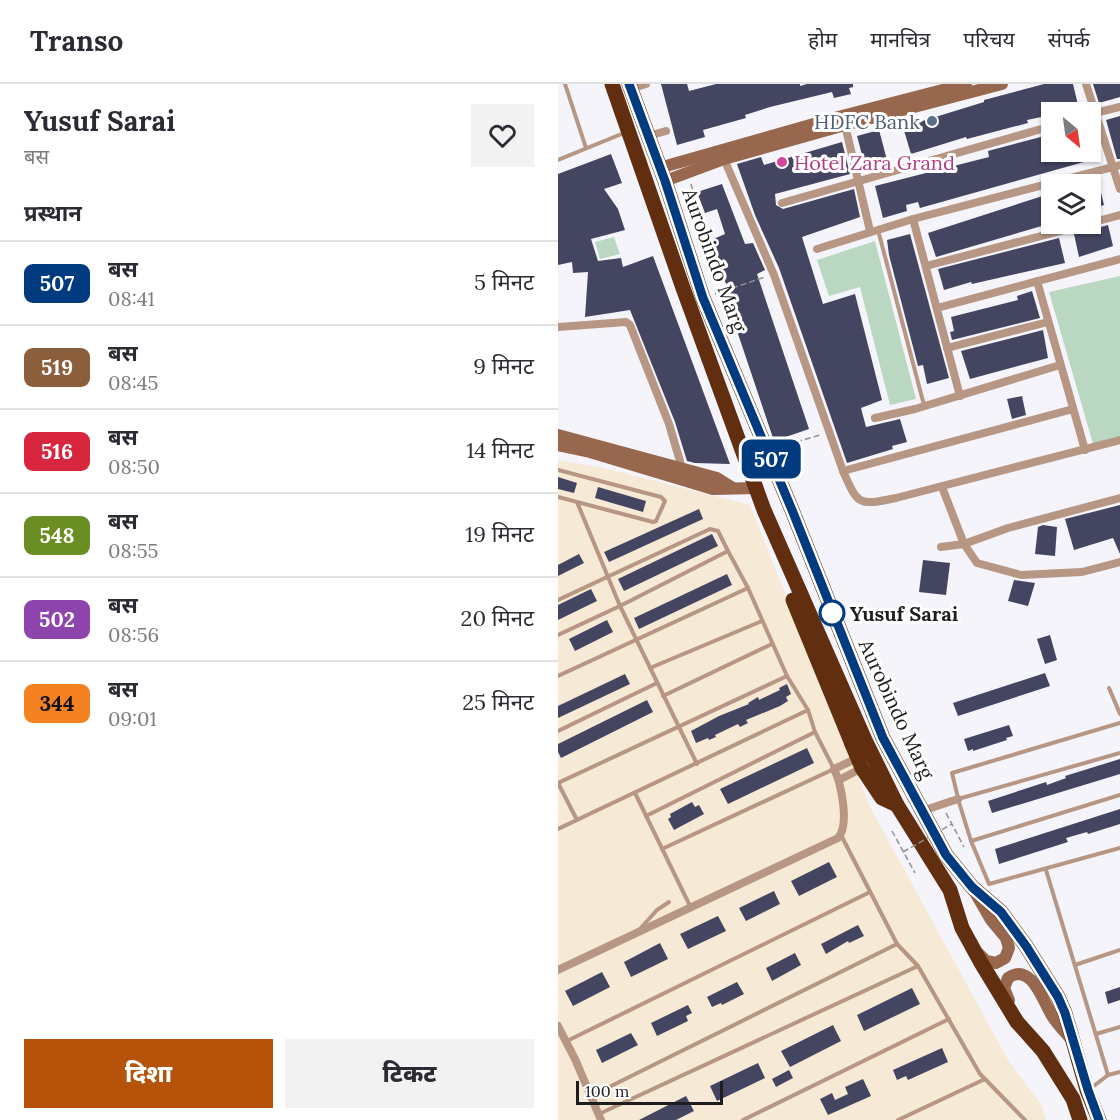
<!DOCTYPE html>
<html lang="hi">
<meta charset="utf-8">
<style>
:root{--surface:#fff;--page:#f2f2f3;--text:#2b2b33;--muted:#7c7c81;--line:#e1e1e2;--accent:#b45309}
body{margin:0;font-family:Lora,"Noto Sans Devanagari",serif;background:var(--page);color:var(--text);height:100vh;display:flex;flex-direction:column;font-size:22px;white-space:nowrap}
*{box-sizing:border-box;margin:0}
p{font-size:20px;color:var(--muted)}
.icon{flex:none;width:33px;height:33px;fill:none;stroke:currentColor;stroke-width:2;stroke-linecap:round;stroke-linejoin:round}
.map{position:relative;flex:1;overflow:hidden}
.side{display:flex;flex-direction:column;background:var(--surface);width:558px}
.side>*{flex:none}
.badge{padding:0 12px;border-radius:9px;font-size:21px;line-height:39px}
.needle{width:39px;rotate:151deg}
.buttons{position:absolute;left:483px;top:18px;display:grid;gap:12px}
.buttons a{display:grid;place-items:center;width:60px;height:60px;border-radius:0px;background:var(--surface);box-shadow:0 2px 4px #0004;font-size:30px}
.scale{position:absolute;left:18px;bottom:15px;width:147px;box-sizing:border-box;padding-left:6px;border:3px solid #1e1e20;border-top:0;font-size:16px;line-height:21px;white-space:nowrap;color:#1e1e20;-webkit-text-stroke:4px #fff;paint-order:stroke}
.map>.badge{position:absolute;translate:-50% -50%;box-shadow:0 0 0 3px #fff}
h2{padding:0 24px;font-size:22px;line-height:54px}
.round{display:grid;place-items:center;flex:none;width:63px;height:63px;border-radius:0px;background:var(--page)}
.overview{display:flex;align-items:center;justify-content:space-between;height:102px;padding:0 24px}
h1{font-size:28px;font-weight:800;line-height:45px}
.cta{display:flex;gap:12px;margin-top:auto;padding:12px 24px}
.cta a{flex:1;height:69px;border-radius:0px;background:var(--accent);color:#fff;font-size:24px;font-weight:800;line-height:69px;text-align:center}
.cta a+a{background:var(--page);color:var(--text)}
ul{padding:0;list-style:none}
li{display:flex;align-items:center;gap:18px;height:84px;padding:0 24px;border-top:2px solid var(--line)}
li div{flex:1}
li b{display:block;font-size:22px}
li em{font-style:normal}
li .badge{min-width:66px;font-weight:700;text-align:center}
header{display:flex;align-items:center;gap:36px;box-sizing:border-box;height:84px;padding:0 30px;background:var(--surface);border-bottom:2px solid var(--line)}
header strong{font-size:28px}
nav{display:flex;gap:33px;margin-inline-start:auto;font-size:21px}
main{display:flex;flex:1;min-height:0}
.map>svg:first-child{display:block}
.education{fill:#f6e9d5}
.green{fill:#bad7c1}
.building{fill:#444561}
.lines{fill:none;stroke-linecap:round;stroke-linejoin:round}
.path{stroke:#919195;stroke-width:1.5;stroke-dasharray:6 3;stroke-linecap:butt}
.lane{stroke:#b79684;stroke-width:4}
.street{stroke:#b79684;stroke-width:8}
.secondary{stroke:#97684e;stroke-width:12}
.highway{stroke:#612f0f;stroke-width:15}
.path-bridge{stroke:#919195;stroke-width:1.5;stroke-dasharray:6 3;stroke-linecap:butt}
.line-casing{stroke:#fff;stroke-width:14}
.line{stroke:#003b80;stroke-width:9}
.service-dot{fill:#5c6f8a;stroke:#fff;stroke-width:2}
.hotel-dot{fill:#d1479c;stroke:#fff;stroke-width:2}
.stop-dot{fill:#fff;stroke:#003b80;stroke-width:3}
.labels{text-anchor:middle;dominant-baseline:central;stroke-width:6;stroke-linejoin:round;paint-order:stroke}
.service-label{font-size:20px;fill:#4e5e75;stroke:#fff;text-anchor:end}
.hotel-label{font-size:20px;fill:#b23c85;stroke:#fff;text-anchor:start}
.street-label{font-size:20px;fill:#1e1e20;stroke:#fff}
.stop-label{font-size:20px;font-weight:bold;fill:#1e1e20;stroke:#fff;text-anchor:start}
</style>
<header>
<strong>Transo</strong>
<nav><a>होम</a><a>मानचित्र</a><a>परिचय</a><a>संपर्क</a></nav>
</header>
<main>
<section class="side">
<div class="overview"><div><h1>Yusuf Sarai</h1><p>बस</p></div><a class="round"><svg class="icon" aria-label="heart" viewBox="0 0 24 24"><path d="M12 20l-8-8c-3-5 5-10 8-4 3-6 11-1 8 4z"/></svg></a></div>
<h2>प्रस्थान</h2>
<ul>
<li><span class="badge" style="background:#003b80;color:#fff">507</span><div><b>बस</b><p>08:41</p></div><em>5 मिनट</em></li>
<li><span class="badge" style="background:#8b5e3c;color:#fff">519</span><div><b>बस</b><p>08:45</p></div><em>9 मिनट</em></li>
<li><span class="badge" style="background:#d7263d;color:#fff">516</span><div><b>बस</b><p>08:50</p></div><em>14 मिनट</em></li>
<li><span class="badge" style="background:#6b8e23;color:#fff">548</span><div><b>बस</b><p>08:55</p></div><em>19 मिनट</em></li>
<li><span class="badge" style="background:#8e44ad;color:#fff">502</span><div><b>बस</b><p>08:56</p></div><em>20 मिनट</em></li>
<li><span class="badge" style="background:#f58220;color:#111">344</span><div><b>बस</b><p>09:01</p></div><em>25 मिनट</em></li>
</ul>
<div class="cta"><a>दिशा</a><a>टिकट</a></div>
</section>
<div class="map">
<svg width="562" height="1036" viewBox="0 0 562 1036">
<rect width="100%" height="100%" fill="#f4f4fa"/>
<path class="education" d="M0,376L46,384L192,421L312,723L450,976L484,1022L488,1036H0Z"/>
<g class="green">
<path d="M56,153L62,170L42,175L37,158Z"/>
<path d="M317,157L358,315L332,321L302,203L271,212L259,176Z"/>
<path d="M562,192V356L536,363L491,208Z"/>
</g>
<g class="building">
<path d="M103,0H129L131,7L158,0H242V2L249,0H295V3L291,4L293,10L276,14L274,8L212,23L187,31L188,34L145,46L147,53L119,61Z"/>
<path d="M486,0H515L521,25L507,28H493V31L469,36L470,39L409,55L408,53L353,70L345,43L426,18V16Z"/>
<path d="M535,0H562V13L541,19Z"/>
<path d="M562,32V75H559L548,36Z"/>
<path d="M321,46L329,76L307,82L299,52Z"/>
<path d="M494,50V68H531L533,76L362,124L360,118L348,121L349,127L325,134L317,102L431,73L430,67Z"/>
<path d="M284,58L292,90L217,110L218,121L225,125L296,105L302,133L244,153L265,220L297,210L324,316L303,324L308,343L342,335L349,358L334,362L335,365L289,379L221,184L197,131L179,80L203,73L206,81Z"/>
<path d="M53,70L64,99L46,105L60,125L67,146L33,155L40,177L63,174L65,183L95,172L172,380L137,379L129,377L117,338L72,226L27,233L30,188L15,189L14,178L0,181V90Z"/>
<path d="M540,96L546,121L532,125V98Z"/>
<path d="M164,100L187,160L195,159L207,186L199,190L251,345L216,357L167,211L174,208L155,180L146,159L167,150L159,125L147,129L139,108Z"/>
<path d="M494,109V139L378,173L370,149Z"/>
<path d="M550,141L555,162L521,173L516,150Z"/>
<path d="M352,150L391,294L369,300L365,281L360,282L331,171L329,156Z"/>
<path d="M501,154L507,179L414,200L413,198L386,206L380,185Z"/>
<path d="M474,207L482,234L394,256L392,248L396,247L393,233L460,216L459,212Z"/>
<path d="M485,246L490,274L412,295L403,267Z"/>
<path d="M464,312L468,331L454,335L449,315Z"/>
<path d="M0,393L19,399L16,409L0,405Z"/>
<path d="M40,403L88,417L85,428L37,414Z"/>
<path d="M562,421V470L555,454L516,466L507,435Z"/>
<path d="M141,425L145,435L51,478L46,468Z"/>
<path d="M485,441L499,443L497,472L477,470L480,443Z"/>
<path d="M154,450L160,462L66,507L60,495Z"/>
<path d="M21,470L26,479L0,492V481Z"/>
<path d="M365,476L392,479L388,511L361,508Z"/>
<path d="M169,490L174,501L81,545L76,534Z"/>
<path d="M456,496L477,499L470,522L450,517Z"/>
<path d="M33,505L39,517L0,536V521Z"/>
<path d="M49,536L55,548L17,567L11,555Z"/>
<path d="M492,551L499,576L487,580L479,555Z"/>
<path d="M487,589L492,602L400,632L395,619Z"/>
<path d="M67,590L72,600L0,634V622Z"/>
<path d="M229,600L233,610L228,613L230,617L222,622L188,636L190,639L182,643L180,640L157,651L158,653L151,656L150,654L138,659L133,647L161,632L191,620L190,619L200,613L201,616L222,606L221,604Z"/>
<path d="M89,616L95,628L3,674L0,668V660Z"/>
<path d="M451,641L455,652L448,654L449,656L415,667V665L410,667L406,655Z"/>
<path d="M249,664L256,679L170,720L162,705Z"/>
<path d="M562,675V690L434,729L430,717L488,698L489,701L508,694L507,692Z"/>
<path d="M134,718L137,723L141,721L146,730L116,746L110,735L113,733L112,730Z"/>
<path d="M562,725V740L530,750L529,748L508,754L510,758L441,780L437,765Z"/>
<path d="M271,778L279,793L241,812L233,797Z"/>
<path d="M216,807L222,820L188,837L181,824Z"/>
<path d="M160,832L168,847L130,865L122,850Z"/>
<path d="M300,841L306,852L291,859L290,857L268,870L263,860Z"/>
<path d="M102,859L110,875L73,893L66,878Z"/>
<path d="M237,869L243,881L214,897L208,884Z"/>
<path d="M44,888L52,903L15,922L7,907Z"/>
<path d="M179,898L186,910L164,921L163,919L154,923L149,913Z"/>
<path d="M562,903V916L550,920L547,908Z"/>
<path d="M354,904L362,920L306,947L299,931Z"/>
<path d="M130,921L134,929L128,932L130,937L99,952L93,939Z"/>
<path d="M275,941L283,957L232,983L223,967Z"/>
<path d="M73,949L80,961L44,979L38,966Z"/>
<path d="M384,964L390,978L350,996L348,992L339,996L335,986Z"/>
<path d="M200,979L207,994L159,1017L152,1002Z"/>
<path d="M231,986L235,994L218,1003L214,995Z"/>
<path d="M305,995L313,1012L270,1031L262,1015L274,1009L277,1016L290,1010L287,1003Z"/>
<path d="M128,1012L136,1027L118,1036H81Z"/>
</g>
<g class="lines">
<g class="path">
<path d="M133,100L144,139L136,142"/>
<path d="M157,210L207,193"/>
<path d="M221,363L262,351"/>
<path d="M388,729L406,763"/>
<path d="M334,747L357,789"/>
</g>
<g class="lane">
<path d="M7,0L28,64"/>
<path d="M0,76L66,49"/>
<path d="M320,146L366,321"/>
<path d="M0,386L103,413L107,417L98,437L95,438L0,413"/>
<path d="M19,418L62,522L139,680"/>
<path d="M0,516L152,445L160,447L170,467"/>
<path d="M0,551L62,522L170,467L190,504L229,592L250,626L257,648L276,685L104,765"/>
<path d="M92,584L204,537"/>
<path d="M0,592L190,504"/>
<path d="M551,604L562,630"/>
<path d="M105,612L214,560"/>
<path d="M0,647L99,599"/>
<path d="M562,669L400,715L413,757L431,800L562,764"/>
<path d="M0,699L229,592"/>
<path d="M0,699L19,736"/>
<path d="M77,709L132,822"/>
<path d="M400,714L394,689L562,639"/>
<path d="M88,732L257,648"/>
<path d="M0,745L250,626"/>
<path d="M283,751L339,860L360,882L422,990L427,995L340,1036"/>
<path d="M413,757L562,711"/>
<path d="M488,786L550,991"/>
<path d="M81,846L99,826L111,818"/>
<path d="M517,881L562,866"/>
<path d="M538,950L562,943"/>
<path d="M9,957L312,808"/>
<path d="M427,995L467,1036"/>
<path d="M532,1005L550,991L562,988"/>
<path d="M33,1012L339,860"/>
<path d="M41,1030L360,882"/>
<path d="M185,1036L391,935"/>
</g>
<g class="street">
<path d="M528,0L562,105"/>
<path d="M72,5L88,0"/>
<path d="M533,30L562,23"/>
<path d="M287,41L312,147"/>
<path d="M90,52L108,47"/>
<path d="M166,75L216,191L285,387C300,421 300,422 338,414L562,356"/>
<path d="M224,119L494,42"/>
<path d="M355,135L402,312"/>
<path d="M532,139L562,131"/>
<path d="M259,165L355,135L562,81"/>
<path d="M368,182L529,140"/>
<path d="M479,197L527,366"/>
<path d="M379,224L562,175"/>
<path d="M0,243L68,238L72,241L111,340L124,384"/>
<path d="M389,264L490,238"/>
<path d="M317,334L357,325L502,281"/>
<path d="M285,387L515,325"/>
<path d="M384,403L406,460L419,479L463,491L524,488L562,478"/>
<path d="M383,463L406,460L450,444L562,414"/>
<path d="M281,696L304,684"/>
<path d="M364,727L400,715"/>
<path d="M0,886L280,754C292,741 283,699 276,685L300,674"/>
<path d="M0,942L17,975L43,1036"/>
</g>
<g class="secondary">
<path d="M101,84L284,32L408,0"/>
<path d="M107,97L166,75L287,41L444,0"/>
<path d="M0,351L159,394L175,404"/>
<path d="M0,361L32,368L155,405L198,404"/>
<path d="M418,810L433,836L448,854L451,864L447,874L438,879L428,877L421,870"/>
<path d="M451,916L446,904L450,894C473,878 484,915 493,930C498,939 507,948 514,956"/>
</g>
<g class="highway">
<path d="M54,0L125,204L206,426L307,656L339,721L392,806L404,844L422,877L459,938L485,967L515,1015L522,1036"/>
<path d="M71,0L107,97L145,214L234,426L325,654L388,771L414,803L443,828L468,862L500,913L507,929L529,1006L541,1036"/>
<path d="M235,516L294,660"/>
<path d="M295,652L294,660L304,684L324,714L339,721"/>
</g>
<path class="path-bridge" d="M345,768L394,740"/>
</g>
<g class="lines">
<defs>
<path id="line" d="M71,0L107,97L145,214L234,426L325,654L388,771L414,803L443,828L468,862L500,913L507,929L530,1006L541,1036"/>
</defs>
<use href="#line" class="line-casing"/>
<use href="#line" class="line"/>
</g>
<circle class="service-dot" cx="374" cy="37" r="6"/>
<circle class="hotel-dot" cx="224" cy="78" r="6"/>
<circle class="stop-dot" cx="274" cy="529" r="12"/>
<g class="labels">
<g class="service-label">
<text x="362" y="37">HDFC Bank</text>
</g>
<g class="hotel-label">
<text x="236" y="78">Hotel Zara Grand</text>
</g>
<g class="street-label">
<text transform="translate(157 176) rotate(70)">Aurobindo Marg</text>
<text transform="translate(339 625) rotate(65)">Aurobindo Marg</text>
</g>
<g class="stop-label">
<text x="292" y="529">Yusuf Sarai</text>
</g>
</g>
</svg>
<div class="buttons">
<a><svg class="needle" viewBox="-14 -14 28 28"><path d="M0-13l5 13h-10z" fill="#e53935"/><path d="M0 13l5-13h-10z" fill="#7c7c81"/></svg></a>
<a><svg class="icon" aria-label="layers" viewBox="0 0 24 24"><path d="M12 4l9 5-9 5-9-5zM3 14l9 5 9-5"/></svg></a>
</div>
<div class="scale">100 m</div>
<b class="badge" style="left:213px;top:375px;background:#003b80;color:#fff">507</b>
</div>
</main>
